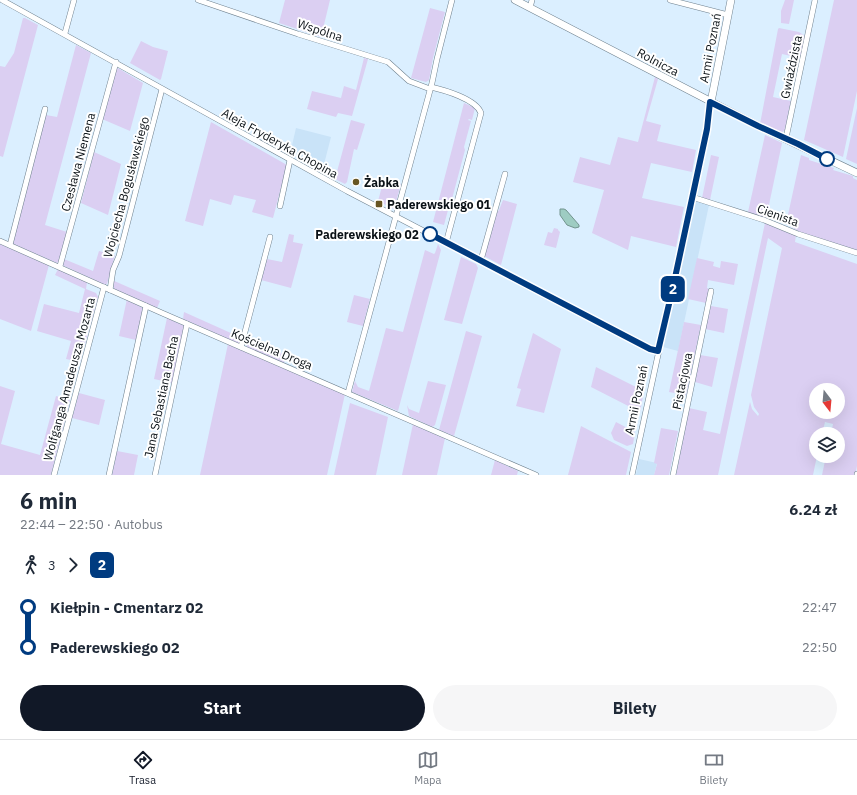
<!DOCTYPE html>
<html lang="pl">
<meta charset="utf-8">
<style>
:root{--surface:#fff;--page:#f6f6f7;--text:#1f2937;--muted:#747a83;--line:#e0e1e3;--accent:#111827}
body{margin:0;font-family:"IBM Plex Sans",sans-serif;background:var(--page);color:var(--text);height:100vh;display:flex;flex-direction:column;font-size:15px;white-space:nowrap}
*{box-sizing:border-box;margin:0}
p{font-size:13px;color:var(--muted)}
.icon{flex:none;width:22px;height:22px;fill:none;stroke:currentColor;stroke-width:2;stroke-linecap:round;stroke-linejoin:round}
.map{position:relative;height:475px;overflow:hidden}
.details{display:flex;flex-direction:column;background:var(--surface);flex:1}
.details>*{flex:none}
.badge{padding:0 8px;border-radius:6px;font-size:14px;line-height:26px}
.needle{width:26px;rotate:164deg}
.tools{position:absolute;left:809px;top:383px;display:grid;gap:8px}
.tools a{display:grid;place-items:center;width:36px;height:36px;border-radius:50%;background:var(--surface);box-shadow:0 4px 16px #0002;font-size:20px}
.map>.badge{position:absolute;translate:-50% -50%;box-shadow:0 0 0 2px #fff}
.legs{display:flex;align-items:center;gap:6px;height:44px;padding:0 20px;font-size:13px}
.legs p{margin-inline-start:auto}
.overview{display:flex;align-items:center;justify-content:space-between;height:68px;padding:0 20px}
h1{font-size:22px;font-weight:800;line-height:30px}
.action{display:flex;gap:8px;margin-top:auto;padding:8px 20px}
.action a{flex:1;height:46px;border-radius:24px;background:var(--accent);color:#fff;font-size:16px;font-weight:800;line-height:46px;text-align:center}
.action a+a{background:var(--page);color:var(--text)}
ul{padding:0 20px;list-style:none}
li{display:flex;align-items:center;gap:14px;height:40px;font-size:15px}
li i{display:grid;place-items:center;width:6px;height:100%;margin:0 5px;background:currentColor}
li i::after{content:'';width:10px;height:10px;margin:-5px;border:3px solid;border-radius:50%;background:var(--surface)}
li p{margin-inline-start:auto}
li:first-child i{background:linear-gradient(#0000 50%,currentColor 0)}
li:last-child i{background:linear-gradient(currentColor 50%,#0000 0)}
.dock{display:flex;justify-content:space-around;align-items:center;height:56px;border-top:1px solid var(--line);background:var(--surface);font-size:11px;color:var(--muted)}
.dock a{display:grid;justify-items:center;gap:2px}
.dock .current{color:var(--accent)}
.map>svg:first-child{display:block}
.built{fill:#c9e3f8}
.green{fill:#dbcff2;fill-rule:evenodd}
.water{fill:#9eccc2;stroke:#72948e}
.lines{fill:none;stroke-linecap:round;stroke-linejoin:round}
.street-casing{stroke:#6e808e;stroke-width:6}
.secondary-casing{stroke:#6e808e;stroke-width:8}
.street{stroke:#fff;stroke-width:5}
.secondary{stroke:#fff;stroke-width:7}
.line-1-casing{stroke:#fff;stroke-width:9}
.line-1{stroke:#003b80;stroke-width:6}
.stop-1-dot{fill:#fff;stroke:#003b80;stroke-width:2}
.poi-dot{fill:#675523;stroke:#fff;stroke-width:1.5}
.labels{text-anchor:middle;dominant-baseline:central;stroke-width:4;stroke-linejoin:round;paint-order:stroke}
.street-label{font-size:12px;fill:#0a1116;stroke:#fff}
.poi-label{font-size:12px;font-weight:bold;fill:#0a1116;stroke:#fff;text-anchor:start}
.stop-label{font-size:12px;font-weight:bold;fill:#0a1116;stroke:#fff;text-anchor:end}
</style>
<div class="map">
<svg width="857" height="475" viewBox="0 0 857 475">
<rect width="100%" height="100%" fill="#dbefff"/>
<g class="built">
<path d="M296,128L331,137L322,172L290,154Z"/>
<path d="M694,200L709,205L678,351L663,347Z"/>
<path d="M639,459L657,463L654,475H636Z"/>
</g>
<g class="green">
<path d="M285,0H330L321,37L279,23Z"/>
<path d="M785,0H794L789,24L781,23V11Z"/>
<path d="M834,0H857V91L843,157L804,140Z"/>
<path d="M430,8L445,12L433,58L429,80L426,82L411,78Z"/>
<path d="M23,18H25L38,25L3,157L0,156V66L5,67L14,53Z"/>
<path d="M779,28L799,32L805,36L800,58L782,54L773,97L791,101L785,130L781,133L760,124L778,29Z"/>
<path d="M141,41L153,47L168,51L161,79L160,80L130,63Z"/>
<path d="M76,45L91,53L45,225L67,232L59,261L57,263L12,244L46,115L57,117Z"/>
<path d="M364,58L368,59L352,116L338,113L336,117L307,109L312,91L341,98L344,86L356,90Z"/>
<path d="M116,67L143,83L130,131L102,119Z"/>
<path d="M655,77L658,79L646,121L661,125L657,141L696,150L692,172L651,163L642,198L684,207L676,247L631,236L628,250L592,233L604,190L573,182L580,157L610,165L618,137L638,142Z"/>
<path d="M464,103L475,108L472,120L469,119L468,120L471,121L464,147L465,150L452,199H451L444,225L433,222Z"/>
<path d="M857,108V164L846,159Z"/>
<path d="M351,120L365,124L357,150L354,149L347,182L345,184L335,179Z"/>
<path d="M211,122L287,165L273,218L252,212L256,200L234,195L231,205L210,199L203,226L185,221Z"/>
<path d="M765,135L782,143L766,219L748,212Z"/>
<path d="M94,152L121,164L108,215L81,203Z"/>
<path d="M711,155L719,157L710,200L702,198Z"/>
<path d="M801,155L809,158V160L834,168L833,170L853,176V178L857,180V251L800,232L786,224Z"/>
<path d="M384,179L401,184L394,209L378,201Z"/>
<path d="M503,200L517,204L501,265L484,256L495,214L499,210Z"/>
<path d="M765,223L796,235L795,242L857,264V466L855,475H822L826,456H838V434H831L833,424L825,422L822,434H816V456H817L813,475H734L750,402L752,409L758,416L759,414L754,407L751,395L782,248L768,238L718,475H676L689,408L707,412L703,430L720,434ZM816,390H838V412H816Z"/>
<path d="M554,228L558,229V230L560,232L556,248L544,245L548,232L552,233Z"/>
<path d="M289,234L294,235L293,242L303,244L291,288L261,280L267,259L282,262Z"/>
<path d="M0,243L49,265L31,331L0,319Z"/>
<path d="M438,244L441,250L398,411L352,392L355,381L358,387L369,391L386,328L403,332L425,250L434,254L435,253Z"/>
<path d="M99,251L115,255L107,284L105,285L62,265L64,259L93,271Z"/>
<path d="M461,257L476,264L478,268L462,324L444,320Z"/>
<path d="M697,258L714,262L713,266L720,268L721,261L738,264L734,285L708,280L707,288L709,289L706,303L688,299Z"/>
<path d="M58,269L87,282L86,289L96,293L98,297L80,362L66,359L71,341L37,331L44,304L79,313L85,289L55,275Z"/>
<path d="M112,280L160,301L157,308L114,289Z"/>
<path d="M354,295L370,299L363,326L347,322Z"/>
<path d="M127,299L143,308L136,340L119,336Z"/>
<path d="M711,306L728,309L724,333L705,329Z"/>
<path d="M184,312L242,338L240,343H237L183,319Z"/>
<path d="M167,318L185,326L172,383L154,379Z"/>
<path d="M684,322L701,325L686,395L669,392Z"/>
<path d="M466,331L482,336L454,436L439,430Z"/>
<path d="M533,333L561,349L544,413L516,406L521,389L517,388Z"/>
<path d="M246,338L286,355L284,363L247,347Z"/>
<path d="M228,344L345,394L327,475H200Z"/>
<path d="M700,355L718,358L712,387L695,382Z"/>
<path d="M596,367L644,391L640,412L591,387Z"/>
<path d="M428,381L446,385L435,425L432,427L409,416L407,405L409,409L419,413Z"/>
<path d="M0,386L15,391L1,444L40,455L56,396L70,400L51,475H0Z"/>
<path d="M79,393L105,400L99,425L72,418Z"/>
<path d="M350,403L388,417L376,475H334Z"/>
<path d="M616,422L635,432L633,444L627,446L614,440L611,433Z"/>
<path d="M413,424L445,438L437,475H402Z"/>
<path d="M581,426L631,452L626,475H568Z"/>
<path d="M661,428L678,431L669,475H654L657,464L654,463Z"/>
<path d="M117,451L138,455L134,475H112Z"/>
<path d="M495,460L518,471L517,475H491Z"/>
</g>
<path class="water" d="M560,209H564L566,210L579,225V227L575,228L567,225L560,215Z"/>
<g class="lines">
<defs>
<g id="street">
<path d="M2,0L347,191L650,349L658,351"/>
<path d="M198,0L298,34L388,62L409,81L430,89"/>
<path d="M670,0L728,15"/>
<path d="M530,8L532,0"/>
<path d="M65,33L74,0"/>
<path d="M431,87C444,90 476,99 481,113L446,243"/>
<path d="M786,138L815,0"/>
<path d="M692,197L764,220L798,234L857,253"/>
<path d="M280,206L290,160"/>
<path d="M0,241L162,313L536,475"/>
<path d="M10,245L45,109"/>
<path d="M481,260L505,174"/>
<path d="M60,266L116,62"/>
<path d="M110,290L113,270L119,256L162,89"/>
<path d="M241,347L270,237"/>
<path d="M348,393L432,83L437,59L452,0"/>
<path d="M54,475L104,287"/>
<path d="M109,475L146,306"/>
<path d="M155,475L187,324"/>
<path d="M632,475L707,129L711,102"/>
<path d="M673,475L711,291"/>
<path d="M857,475V474"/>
</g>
<g id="secondary">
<path d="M515,0L758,126L857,173"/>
<path d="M711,102L731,0"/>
</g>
</defs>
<use href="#street" class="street-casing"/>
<use href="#secondary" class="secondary-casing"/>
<use href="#street" class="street"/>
<use href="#secondary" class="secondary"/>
</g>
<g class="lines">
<defs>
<path id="line-1" d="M430,234L650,349L658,351L673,287L707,129L710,102L758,126L798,144L827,159"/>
</defs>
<use href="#line-1" class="line-1-casing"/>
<use href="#line-1" class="line-1"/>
</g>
<g class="stop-1-dot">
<circle cx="827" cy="159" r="7"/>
<circle cx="430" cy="234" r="7"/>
</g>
<g class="poi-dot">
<circle cx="356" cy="182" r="4"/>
<rect x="375" y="200" width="8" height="8" rx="2"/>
</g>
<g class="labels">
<g class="street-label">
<text transform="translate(320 30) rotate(18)">Wspólna</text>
<text transform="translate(710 48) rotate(-79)">Armii Poznań</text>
<text transform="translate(658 62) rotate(28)">Rolnicza</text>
<text transform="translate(791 67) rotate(-78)">Gwiaździsta</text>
<text transform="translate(280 143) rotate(29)">Aleja Fryderyka Chopina</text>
<text transform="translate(78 162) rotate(-75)">Czesława Niemena</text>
<text transform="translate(126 187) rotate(-75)">Wojciecha Bogusławskiego</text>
<text transform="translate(778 215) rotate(20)">Cienista</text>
<text transform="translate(272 349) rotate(23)">Kościelna Droga</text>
<text transform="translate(69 379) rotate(-75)">Wolfganga Amadeusza Mozarta</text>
<text transform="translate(682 381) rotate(-78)">Pistacjowa</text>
<text transform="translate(161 397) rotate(-78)">Jana Sebastiana Bacha</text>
<text transform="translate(636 400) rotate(-78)">Armii Poznań</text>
</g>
<g class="poi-label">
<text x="364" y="182">Żabka</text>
<text x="387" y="204">Paderewskiego 01</text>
</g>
<g class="stop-label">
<text x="419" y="234">Paderewskiego 02</text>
</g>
</g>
</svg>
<div class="tools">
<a><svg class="needle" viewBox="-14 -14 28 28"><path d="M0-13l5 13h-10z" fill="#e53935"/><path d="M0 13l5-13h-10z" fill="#747a83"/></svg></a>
<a><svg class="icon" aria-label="layers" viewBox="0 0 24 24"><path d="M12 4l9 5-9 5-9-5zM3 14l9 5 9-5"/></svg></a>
</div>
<b class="badge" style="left:673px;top:289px;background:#003b80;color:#fff">2</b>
</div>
<section class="details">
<div class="overview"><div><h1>6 min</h1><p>22:44 – 22:50 · Autobus</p></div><b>6.24 zł</b></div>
<div class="legs"><svg class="icon" aria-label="walk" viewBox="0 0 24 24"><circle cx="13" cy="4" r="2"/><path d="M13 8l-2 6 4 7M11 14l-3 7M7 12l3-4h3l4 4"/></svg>3<svg class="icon" aria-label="forward" viewBox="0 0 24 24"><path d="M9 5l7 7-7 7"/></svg><b class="badge" style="background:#003b80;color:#fff">2</b></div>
<ul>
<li><i style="color:#003b80"></i><b>Kiełpin - Cmentarz 02</b><p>22:47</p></li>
<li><i style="color:#003b80"></i><b>Paderewskiego 02</b><p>22:50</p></li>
</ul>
<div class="action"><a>Start</a><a>Bilety</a></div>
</section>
<nav class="dock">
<a class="current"><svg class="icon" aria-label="directions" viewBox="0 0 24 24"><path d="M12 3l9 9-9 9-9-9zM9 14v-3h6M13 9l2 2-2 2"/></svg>Trasa</a>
<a><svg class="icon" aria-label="map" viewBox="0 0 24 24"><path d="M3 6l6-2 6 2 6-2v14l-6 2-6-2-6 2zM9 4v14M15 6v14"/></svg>Mapa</a>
<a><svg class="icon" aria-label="tickets" viewBox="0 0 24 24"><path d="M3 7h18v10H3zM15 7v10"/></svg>Bilety</a>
</nav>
